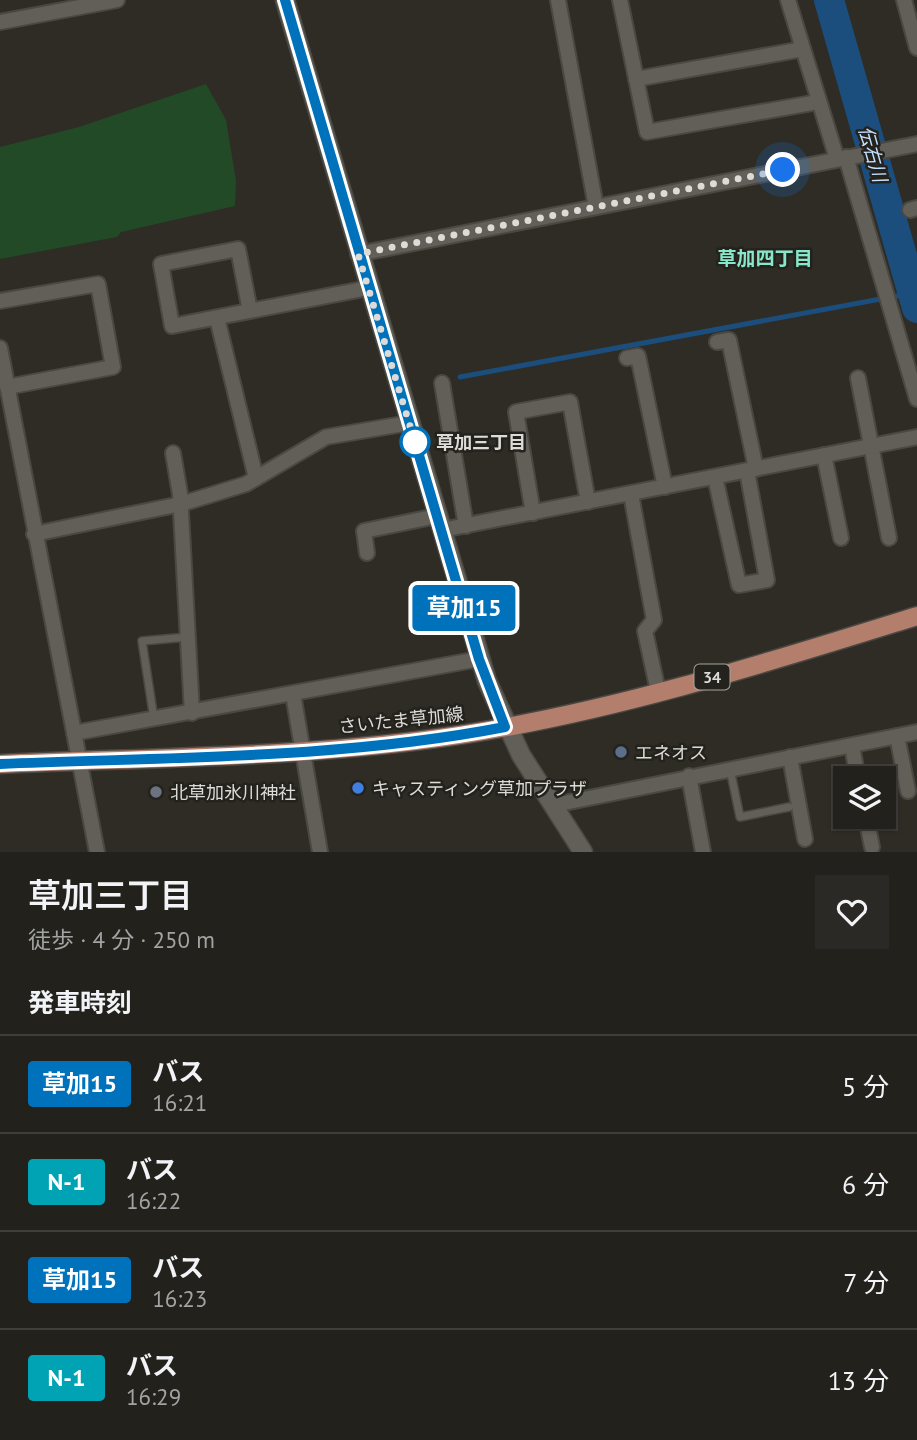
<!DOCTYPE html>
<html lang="ja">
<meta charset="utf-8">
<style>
:root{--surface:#22211c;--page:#2a2925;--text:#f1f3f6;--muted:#a2a3a3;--line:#3f3e3b}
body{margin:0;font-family:"PT Sans","Noto Sans JP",sans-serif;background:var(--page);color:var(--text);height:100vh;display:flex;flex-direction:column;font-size:26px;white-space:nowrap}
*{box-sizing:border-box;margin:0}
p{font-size:23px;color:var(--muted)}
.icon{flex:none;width:38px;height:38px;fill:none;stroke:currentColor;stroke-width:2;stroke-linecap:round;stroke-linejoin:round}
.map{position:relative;height:852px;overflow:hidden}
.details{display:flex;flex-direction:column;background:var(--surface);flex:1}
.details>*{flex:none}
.badge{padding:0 14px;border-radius:5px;font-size:24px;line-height:46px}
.controls{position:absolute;left:833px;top:766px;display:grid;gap:14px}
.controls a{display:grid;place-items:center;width:63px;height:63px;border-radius:0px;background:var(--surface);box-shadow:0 2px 5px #0004,0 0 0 2px var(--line);font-size:35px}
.you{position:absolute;width:35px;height:35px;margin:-18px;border:5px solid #fff;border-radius:50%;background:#1a73e8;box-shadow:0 0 0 10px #1a73e833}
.map>.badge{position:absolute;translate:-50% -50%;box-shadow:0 0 0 4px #fff}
h2{padding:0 28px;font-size:26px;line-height:63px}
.round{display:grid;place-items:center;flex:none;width:74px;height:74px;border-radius:0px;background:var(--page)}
.summary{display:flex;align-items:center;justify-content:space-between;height:119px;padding:0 28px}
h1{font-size:33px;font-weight:600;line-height:52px}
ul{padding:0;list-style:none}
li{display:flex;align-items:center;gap:21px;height:98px;padding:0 28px;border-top:2px solid var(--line)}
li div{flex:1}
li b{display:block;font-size:26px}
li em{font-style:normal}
li .badge{min-width:77px;font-weight:700;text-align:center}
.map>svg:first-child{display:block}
.green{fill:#234a26}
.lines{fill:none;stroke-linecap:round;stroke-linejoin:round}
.stream{stroke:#1b4e7d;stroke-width:5}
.river{stroke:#1b4e7d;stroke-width:30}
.service-casing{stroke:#4a4842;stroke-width:10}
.minor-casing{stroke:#4a4842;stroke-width:18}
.tertiary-casing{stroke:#4a4842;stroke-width:21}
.primary-casing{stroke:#4a4842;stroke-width:21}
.service{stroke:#615f57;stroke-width:7}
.minor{stroke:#615f57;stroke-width:14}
.tertiary{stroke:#615f57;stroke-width:18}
.primary{stroke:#b47e6d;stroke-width:18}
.line-casing{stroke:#fff;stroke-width:16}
.line{stroke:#0072bc;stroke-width:10}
.walk{stroke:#dddbd7;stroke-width:7;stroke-dasharray:0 12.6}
.stop-dot{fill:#fff;stroke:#0072bc;stroke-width:3.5}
.service-dot{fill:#5c6f8a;stroke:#24221c;stroke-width:2.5}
.shop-dot{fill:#3f7fe0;stroke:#24221c;stroke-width:2.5}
.worship-dot{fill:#6b7280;stroke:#24221c;stroke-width:2.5}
.labels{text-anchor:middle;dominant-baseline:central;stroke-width:5;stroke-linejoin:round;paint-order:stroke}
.shield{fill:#24221c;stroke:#a6a49f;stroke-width:2}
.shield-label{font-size:16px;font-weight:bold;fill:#dddbd7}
.stop-label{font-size:18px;font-weight:bold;fill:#dddbd7;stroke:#24221c;text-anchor:start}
.street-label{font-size:18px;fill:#dddbd7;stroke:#24221c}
.poi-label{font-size:18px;fill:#dddbd7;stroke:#24221c;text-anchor:start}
.water-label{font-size:19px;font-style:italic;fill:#c5e1ff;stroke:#24221c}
.neighbourhood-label{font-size:19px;font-weight:bold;fill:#88e7ca;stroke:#24221c}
</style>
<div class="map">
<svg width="917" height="852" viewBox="0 0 917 852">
<rect width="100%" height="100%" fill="#2e2c25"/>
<path class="green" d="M206,84L226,120L236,181L235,206L121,232L117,237L0,259V147L79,127Z"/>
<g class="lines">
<path class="stream" d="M460,377L913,293"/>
<path class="river" d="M829,0L917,308"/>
<defs>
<g id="service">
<path d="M154,719L142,641L188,637"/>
<path d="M730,769L740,817L789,807"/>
</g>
<g id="minor">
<path d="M558,0L596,207"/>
<path d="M620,0L647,132L818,102"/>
<path d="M788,0L837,159"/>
<path d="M904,0L917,48"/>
<path d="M0,22L117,0"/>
<path d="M636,79L803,49"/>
<path d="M846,157L917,399"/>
<path d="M910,210L917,208"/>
<path d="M358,254L917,144"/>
<path d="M0,301L98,284L113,367L7,387"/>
<path d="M250,311L238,249L161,264L172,326L358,290L368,287"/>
<path d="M217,318L256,478"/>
<path d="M717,342L729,340L756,469"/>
<path d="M0,348L97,852"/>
<path d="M627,358L638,356L665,487"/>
<path d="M858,378L889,538"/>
<path d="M442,383L466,526"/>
<path d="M173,453L180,494L192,713"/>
<path d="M824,455L841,538"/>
<path d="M715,477L739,585L767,580L747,471"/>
<path d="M631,494L654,620L645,631L658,691"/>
<path d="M533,513L516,412L570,402L588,502"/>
<path d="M442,530L917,437"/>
<path d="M34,534L181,504L246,484L326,437L409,423"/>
<path d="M367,553L364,531L437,516"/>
<path d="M293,694L320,852"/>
<path d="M74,733L479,659"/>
<path d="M897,736L908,791"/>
<path d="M852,746L858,779"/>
<path d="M790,757L805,839"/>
<path d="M689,776L703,852"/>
<path d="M554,805L917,732"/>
<path d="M866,817L872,847"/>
</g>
<path id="tertiary" d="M285,0L487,681L521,755L583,852"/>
<path id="primary" d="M0,764C155,757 312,758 466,734C619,710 769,662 917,616"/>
</defs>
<use href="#service" class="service-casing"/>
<use href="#minor" class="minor-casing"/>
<use href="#tertiary" class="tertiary-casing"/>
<use href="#primary" class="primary-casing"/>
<use href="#service" class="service"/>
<use href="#minor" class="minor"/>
<use href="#tertiary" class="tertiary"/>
<use href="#primary" class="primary"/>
</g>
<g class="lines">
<defs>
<path id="line" d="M0,764C168,757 340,759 505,727L479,659L285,0"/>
</defs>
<use href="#line" class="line-casing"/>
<use href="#line" class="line"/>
<path class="walk" d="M415,442L416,446L358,254L783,170"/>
</g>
<circle class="stop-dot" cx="415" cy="442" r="14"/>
<circle class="service-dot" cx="621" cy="752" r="7"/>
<circle class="shop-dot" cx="358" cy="788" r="7"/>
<circle class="worship-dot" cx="156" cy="792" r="7"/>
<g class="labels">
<rect class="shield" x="694.5" y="664.5" width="35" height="25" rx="5"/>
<g class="shield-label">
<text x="712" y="677">34</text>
</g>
<g class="stop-label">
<text x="436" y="442">草加三丁目</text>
</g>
<g class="street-label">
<text transform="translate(401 720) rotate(-6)">さいたま草加線</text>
</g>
<g class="poi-label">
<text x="635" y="752">エネオス</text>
<text x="372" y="788">キャスティング草加プラザ</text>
<text x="170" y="792">北草加氷川神社</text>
</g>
<g class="water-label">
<text transform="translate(873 154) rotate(74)">伝右川</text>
</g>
<g class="neighbourhood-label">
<text x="765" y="258">草加四丁目</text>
</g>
</g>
</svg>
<div class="controls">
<a><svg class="icon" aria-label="layers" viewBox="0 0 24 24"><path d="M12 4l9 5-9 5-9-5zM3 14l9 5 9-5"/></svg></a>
</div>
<div class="you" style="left:783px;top:170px"></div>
<b class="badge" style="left:464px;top:608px;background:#0072bc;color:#fff">草加15</b>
</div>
<section class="details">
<div class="summary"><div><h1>草加三丁目</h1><p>徒歩 · 4 分 · 250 m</p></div><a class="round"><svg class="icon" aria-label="heart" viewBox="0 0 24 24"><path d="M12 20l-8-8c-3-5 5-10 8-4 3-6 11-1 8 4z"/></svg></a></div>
<h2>発車時刻</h2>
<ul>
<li><span class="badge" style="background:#0072bc;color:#fff">草加15</span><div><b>バス</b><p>16:21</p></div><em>5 分</em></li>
<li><span class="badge" style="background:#00a3b4;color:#fff">N-1</span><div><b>バス</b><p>16:22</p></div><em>6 分</em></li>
<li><span class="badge" style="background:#0072bc;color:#fff">草加15</span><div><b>バス</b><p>16:23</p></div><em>7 分</em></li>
<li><span class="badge" style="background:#00a3b4;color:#fff">N-1</span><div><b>バス</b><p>16:29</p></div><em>13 分</em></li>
</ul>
</section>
